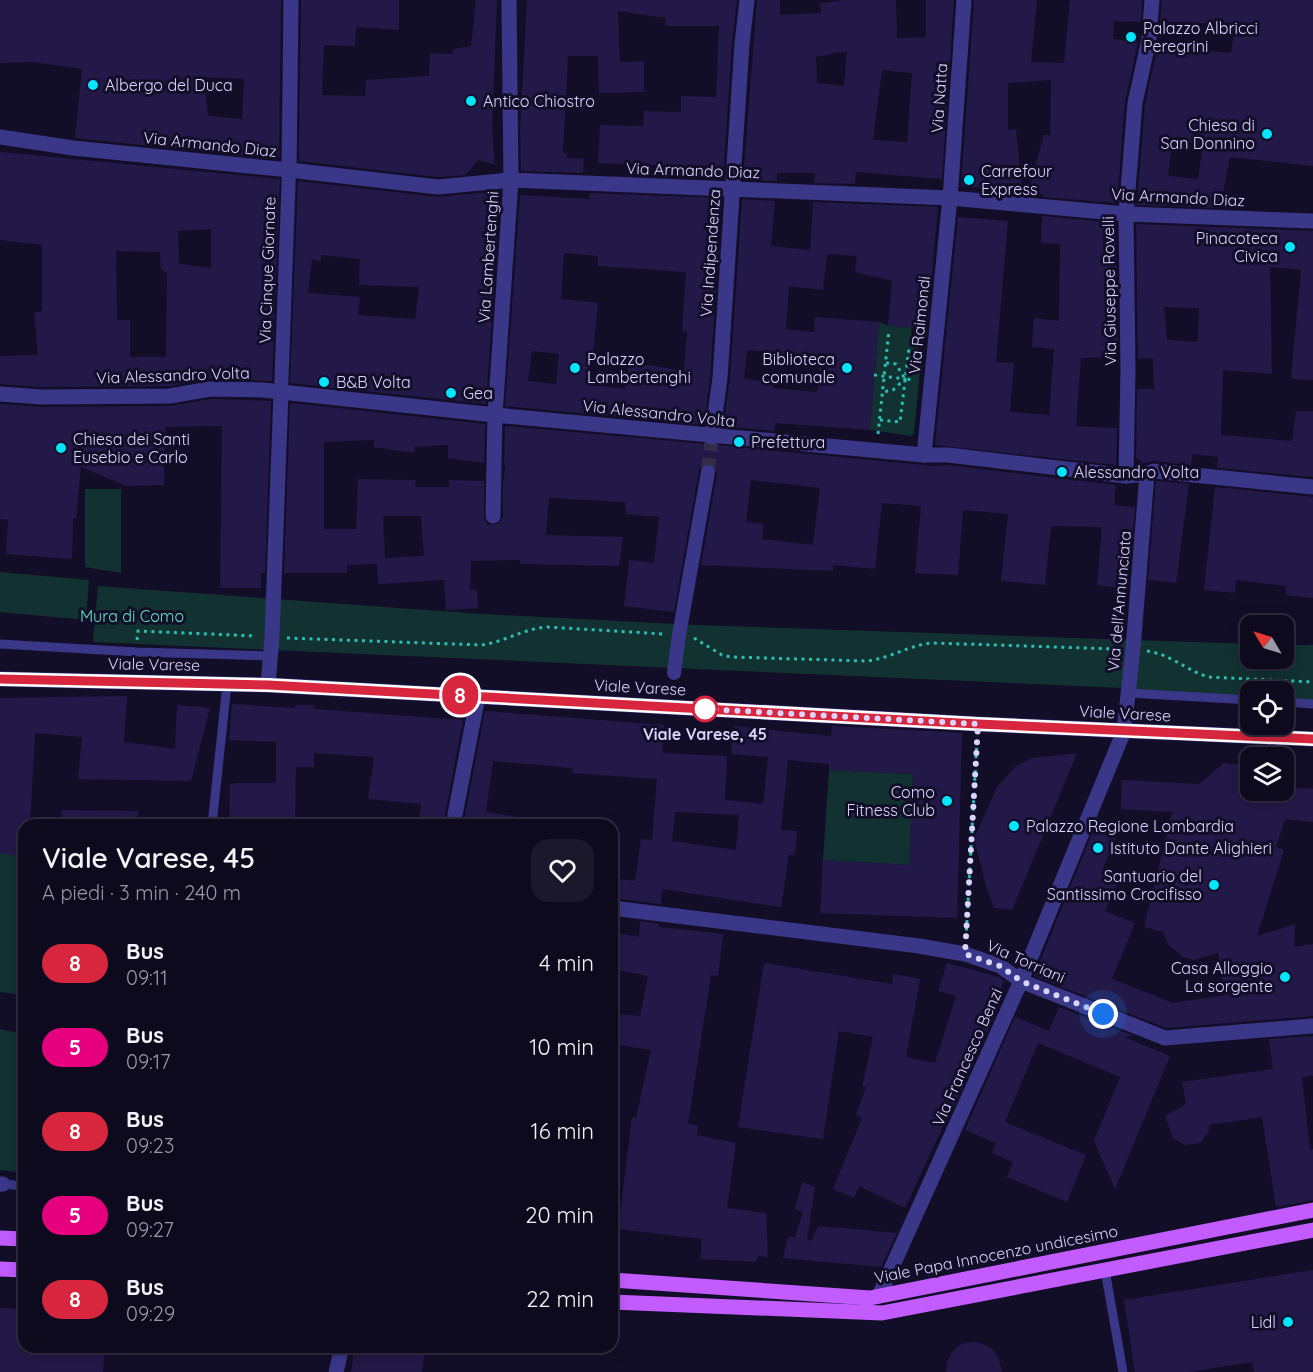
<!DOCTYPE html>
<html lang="it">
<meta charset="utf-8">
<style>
:root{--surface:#0e0a1e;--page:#1c182b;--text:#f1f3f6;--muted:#9b9aa4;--line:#2e2b3c}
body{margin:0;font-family:Quicksand,sans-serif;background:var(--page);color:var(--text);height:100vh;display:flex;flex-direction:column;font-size:22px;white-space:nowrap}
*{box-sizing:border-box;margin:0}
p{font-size:20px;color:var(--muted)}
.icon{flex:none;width:33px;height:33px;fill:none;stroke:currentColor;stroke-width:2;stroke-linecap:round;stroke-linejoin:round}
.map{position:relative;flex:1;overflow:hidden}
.drawer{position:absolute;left:18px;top:819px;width:600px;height:534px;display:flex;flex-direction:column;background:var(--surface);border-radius:18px;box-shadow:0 3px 15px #0003,0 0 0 2px var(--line)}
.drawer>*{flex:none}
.badge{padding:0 12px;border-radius:20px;font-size:21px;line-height:39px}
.needle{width:39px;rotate:308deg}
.tools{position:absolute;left:1240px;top:615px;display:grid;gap:12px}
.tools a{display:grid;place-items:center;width:54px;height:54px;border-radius:12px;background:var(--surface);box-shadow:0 3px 15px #0003,0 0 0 2px var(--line);font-size:30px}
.you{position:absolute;width:30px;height:30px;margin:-15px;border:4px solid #fff;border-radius:50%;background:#1a73e8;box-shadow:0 0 0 9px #1a73e833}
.map>.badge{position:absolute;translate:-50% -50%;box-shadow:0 0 0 3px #fff}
.round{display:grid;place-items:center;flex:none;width:63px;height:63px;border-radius:18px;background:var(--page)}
.overview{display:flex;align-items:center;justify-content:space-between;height:102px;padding:0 24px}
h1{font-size:28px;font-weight:600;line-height:45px}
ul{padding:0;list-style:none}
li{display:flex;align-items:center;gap:18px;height:84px;padding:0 24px}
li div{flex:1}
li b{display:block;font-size:22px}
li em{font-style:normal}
li .badge{min-width:66px;font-weight:700;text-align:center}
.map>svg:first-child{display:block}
.green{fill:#113231}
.building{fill:#231949;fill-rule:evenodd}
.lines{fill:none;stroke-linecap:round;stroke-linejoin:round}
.pedestrian-tunnel{stroke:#312c48;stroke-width:14;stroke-dasharray:14 7;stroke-linecap:butt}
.path{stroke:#2abeb5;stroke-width:3;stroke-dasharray:3 4.5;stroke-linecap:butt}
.service{stroke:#3a3789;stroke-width:9}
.pedestrian{stroke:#3a3789;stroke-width:14}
.minor{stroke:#3a3789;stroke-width:15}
.tertiary{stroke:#3a3789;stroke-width:15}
.primary{stroke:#c25cff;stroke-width:15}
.line-casing{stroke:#fff;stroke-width:14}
.line{stroke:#d7263d;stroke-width:9}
.walk{stroke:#dad5ff;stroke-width:6;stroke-dasharray:0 10.8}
.poi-dot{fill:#01e6ff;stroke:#130e28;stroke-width:2}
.stop-dot{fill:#fff;stroke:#d7263d;stroke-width:3}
.labels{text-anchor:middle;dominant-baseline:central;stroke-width:6;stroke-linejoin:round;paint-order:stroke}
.poi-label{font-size:16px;fill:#dad5ff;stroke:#130e28;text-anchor:start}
.street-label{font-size:16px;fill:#dad5ff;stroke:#130e28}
.park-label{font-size:16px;fill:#5be5c2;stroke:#130e28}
.stop-label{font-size:16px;font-weight:bold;fill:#dad5ff;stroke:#130e28}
</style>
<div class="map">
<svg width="1313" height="1372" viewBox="0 0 1313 1372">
<rect width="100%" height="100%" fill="#130e28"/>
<g class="green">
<path d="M879,322L888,326L911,327L913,342L922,352L914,433L911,436L870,430Z"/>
<path d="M85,489H121V573L85,567Z"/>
<path d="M0,572L89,580L86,620L0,612Z"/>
<path d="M98,586L482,614L695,625L1251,644V658H1284V645H1313V701L1284,699V692H1251V697L1123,688L93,642Z"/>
<path d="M829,770L913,774L909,865L823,860Z"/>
<path d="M0,853L24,854V995L0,992Z"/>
<path d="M0,1029L24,1034V1173L0,1170Z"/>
</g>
<g class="building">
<path d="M0,0H281L279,159L75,138L82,69L33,62L0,63ZM204,77L244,79L242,119L208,116Z"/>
<path d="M301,0H399V30L356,27L355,46L324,45L322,95L365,96L366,80L429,76L430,53L453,54V49L471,46L476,0H497L492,127L495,165L478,160L466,175L438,177L299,161Z"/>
<path d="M527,0H737L732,43L723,179L709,178V167L598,163L600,125L643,126L644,111L681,112V96L716,97L719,26H665L666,18L618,11L620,62L644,61V92L599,93L598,56H568L563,153H567V158L584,159L583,173L521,171L520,130Z"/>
<path d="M757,0H780V15L821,13L820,4L844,0H896L897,38L926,37V0H954L942,179L856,172L855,184L814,183L815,173H777V181L743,180ZM847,51L844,86L817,83L816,57ZM882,70L912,73L907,142L873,140Z"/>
<path d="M974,0H1037L1031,62L1064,63L1070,0H1142L1141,22L1114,21L1113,39L1138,42L1125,102L1117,203L1043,197V194L1028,193L1044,135H1050L1051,80L1008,83V130L1016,129L1022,192L961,186Z"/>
<path d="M1162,0H1313V166L1230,157L1220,208L1137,205L1145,104L1158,45L1231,53L1236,24L1160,22ZM1172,140L1203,145L1198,179L1168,176Z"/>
<path d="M0,152L280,179L272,381L210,379L169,386L42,387L0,384V356L38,355L34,313L42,311V245L0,240ZM211,229V268L179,264L178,231ZM116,251L160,252L161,269L167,273L166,357H130V320H117Z"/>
<path d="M298,181L437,197L478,193L496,194L498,225L486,404L290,383ZM321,255L360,259L359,285L419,287L415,319L358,315L360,297L308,293L312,260L321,261Z"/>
<path d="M590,193L722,198L710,377L704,425L505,406L520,195L589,199ZM564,253L598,256V266L686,272L682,331L687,332L684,371L629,362L625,389L590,385L598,303L561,299ZM532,351L559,354L556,384L528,381Z"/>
<path d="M742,199L775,201L771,246L810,250L813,202L938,207L927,328L888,326L892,281L855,272L857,256L827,254L823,290L789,286L786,329L814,332L815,317L879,322L870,430L775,423L774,431L723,426L730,379ZM747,350L820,356L817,392L773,388V384L744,378Z"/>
<path d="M1042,216L1116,223L1118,357L1081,358L1076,426L1117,428L1116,465L935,445L958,217L1008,221L996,362L1014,363L1010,412L1049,415L1054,349L1032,347L1034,318L1059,321L1060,244L1041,243Z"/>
<path d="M1136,224L1313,231V380L1291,379L1301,270L1270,267L1272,374L1223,370L1221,435L1292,441L1296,411H1313V477L1217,468L1218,457L1193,454L1191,465L1155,461L1143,463L1136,458L1137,389H1154L1153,358L1138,359ZM1164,307L1199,308L1198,342L1167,340Z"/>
<path d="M211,399L271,401L265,573H261V588H220L222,426L165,427L164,485L126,486L81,467L76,518H73L72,559L6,554L8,520L0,519V404L42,407L170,406Z"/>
<path d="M290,403L485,424L484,463L448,458V445L415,447L414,453L374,447V440L324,442V529H356L358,479L416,480L415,487H449V480L484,481V520L488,525L498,524L503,516V481L506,466H504L505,426L706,444L711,447L717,445L933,466L947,465L1116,485L1114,505L1135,507L1128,589L1097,585L1102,527L1051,526L1045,585L1001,581L1008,514L963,510L958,575L915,573L921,506L882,503L875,569L833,565V571L701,565L717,474L714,466L709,463L702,466L699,470L674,612L624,606L629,560L654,563L659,517L626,514L625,502L549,498L546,535L623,537L619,566L520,564V560L471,561L470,590H477L478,608L446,610L444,580L378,584L377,564L347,565V573H284ZM751,480L820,488L813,545L762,539L764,524L746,522ZM383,516H421L424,556L385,558Z"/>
<path d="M1156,481L1189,484L1176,583L1148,580Z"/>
<path d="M1215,487L1313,497V598L1286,595V586L1236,580L1235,593L1204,590Z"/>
<path d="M127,696L124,742L175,749L177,705L210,708L191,781L78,779L82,737L35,733L30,825H24V857L0,853V698Z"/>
<path d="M232,704L295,708V705H314V709L463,720L443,825H418L421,804L368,799L374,757L314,753V767H296L295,825H229L230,784L236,783H276V742L229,740Z"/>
<path d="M485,711L664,725L662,753L727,756L725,800L763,804L768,757L731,754L734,726L831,736L832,726L962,733L957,918L820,913L823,860L909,865L913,774L829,770V764L788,760L781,830L797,831L795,855H789L781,907L662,889L661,904L612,898V878L635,881L641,839L652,840L657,779L572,773L573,768L493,761L486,812L518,817L517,825H463ZM675,812L739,815L736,850L672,841Z"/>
<path d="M1077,753L1012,910L994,908L987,889L974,839L997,787L1015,767L1032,758Z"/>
<path d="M1224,763L1251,765V790H1284V787L1313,789V822L1285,819L1276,847L1284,850L1257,936L1295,924L1294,947L1313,944V1016L1166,1028L1034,976L1098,819L1120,828L1103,868L1121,875L1105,911L1135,923L1112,979L1173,1003L1225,995L1218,953L1194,960L1183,957L1168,944L1163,932L1144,927L1172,812L1121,809L1122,780L1199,784Z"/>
<path d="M61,810L138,811V825H61Z"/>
<path d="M640,921L659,924V927L723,934L718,976L711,975L688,1124L698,1125L697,1135L736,1143L727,1208L766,1213L768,1257L758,1256L756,1262L700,1259L702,1239L618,1229L632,1117L636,1118L651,1050L612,1044V1013L640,1016L648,976L612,969V932L639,937Z"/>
<path d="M764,963L892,984L893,974L920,979L906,1057L935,1063L956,996L938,991L947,963L999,977L1004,981L993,1008L997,1010L947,1122H945L905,1208L859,1186L854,1198L833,1189L862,1118L856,1115L866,1087L862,1086L873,1037L839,1031L823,1139L738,1127Z"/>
<path d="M1059,1007L1134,1036L1125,1037L1170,1056L1115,1189L1094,1141L1120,1077L1038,1043L1005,1122L1086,1155L1067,1202L1007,1177L1013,1162L992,1153L996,1143L965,1130L1015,1017L1049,1031Z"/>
<path d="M1313,1036V1076L1302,1077L1310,1150L1313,1149V1200L1276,1207L1262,1117L1209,1125V1132L1200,1143L1185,1145L1173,1138L1165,1116L1186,1104L1182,1082L1273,1069L1269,1039Z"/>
<path d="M802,1182L815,1187L807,1240L812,1241L818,1226L897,1233L881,1267L783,1258L788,1237H795L803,1212L795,1209Z"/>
<path d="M1313,1270V1372H1254L1252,1362L1189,1372H1135L1124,1300Z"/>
<path d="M0,1308L24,1309V1347H105L103,1372H0Z"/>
<path d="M975,1342L984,1344L992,1349L998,1357L1002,1372H946L947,1363L951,1354L957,1347L965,1343Z"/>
<path d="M355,1347H425L422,1372H351Z"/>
</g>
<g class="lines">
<path class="pedestrian-tunnel" d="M708,472L712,437"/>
<g class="path">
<path d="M886,363L896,364L905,379L914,380"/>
<path d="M874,375L905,379L893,390L883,392"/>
<path d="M880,420L900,422L909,348"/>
<path d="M878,434L889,330"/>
<path d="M287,638L481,645C505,642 522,629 547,627L664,634"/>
<path d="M694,638L722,655L731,657L866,661C889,659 909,645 932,643L1117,649"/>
<path d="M137,640L138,631L256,636"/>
<path d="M1147,651C1170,654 1186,670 1208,677L1313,682"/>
<path d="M966,938L977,740"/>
</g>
<g class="service">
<path d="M0,644L137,652L270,656"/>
<path d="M1129,693L1251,700"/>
<path d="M1284,702L1313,704"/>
<path d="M212,825L227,684"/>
<path d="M1,1187L3,1184L24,1186"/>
<path d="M1105,1270L1123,1372"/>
</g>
<g class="pedestrian">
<path d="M281,393L289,170"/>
<path d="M674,673L679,635L708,472"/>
</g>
<g class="minor">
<path d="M0,137L73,148L289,170L438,187L511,180L950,198L1126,214L1313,221"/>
<path d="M289,170L291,0"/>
<path d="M0,394L42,397L170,396L210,389L263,390L495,415L924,455H948L1126,476L1147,474L1154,471L1313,487"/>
<path d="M712,437L720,378L742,44L747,0"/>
<path d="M924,455L950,198L964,0"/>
<path d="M1126,476L1128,371L1126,214L1135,103L1149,39L1152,0"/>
<path d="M493,516L495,415L511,180L509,0"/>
<path d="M268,685L272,637L281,393"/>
<path d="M453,825L478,696"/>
<path d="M612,908L919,946L965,954L1000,966L1021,981L1165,1038L1313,1026"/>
<path d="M0,1184H3"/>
<path d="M879,1296L1021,981L1124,731L1133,649L1147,474"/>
<path d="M336,1372L342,1347"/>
</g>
<path class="tertiary" d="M0,679L268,685L978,724L1313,739"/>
<g class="primary">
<path d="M0,1238L24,1239"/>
<path d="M0,1269L24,1270"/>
<path d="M612,1280L870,1298L1313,1210"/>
<path d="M612,1302L882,1313L1313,1230"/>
</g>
</g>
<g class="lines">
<defs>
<path id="line" d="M0,679L268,685L978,724L1313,739"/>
</defs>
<use href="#line" class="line-casing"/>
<use href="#line" class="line"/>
<path class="walk" d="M705,709L978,724L965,954L1000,966L1021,981L1103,1014"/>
</g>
<g class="poi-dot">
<circle cx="1131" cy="37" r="6"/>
<circle cx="93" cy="85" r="6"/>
<circle cx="471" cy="101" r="6"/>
<circle cx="1267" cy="134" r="6"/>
<circle cx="969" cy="180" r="6"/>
<circle cx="1290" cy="247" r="6"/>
<circle cx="575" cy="368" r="6"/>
<circle cx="847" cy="368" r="6"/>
<circle cx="324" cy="382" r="6"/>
<circle cx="451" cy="393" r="6"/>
<circle cx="739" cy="442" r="6"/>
<circle cx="61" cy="448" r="6"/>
<circle cx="1062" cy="472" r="6"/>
<circle cx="947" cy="801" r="6"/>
<circle cx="1014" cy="826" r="6"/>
<circle cx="1098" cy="848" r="6"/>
<circle cx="1214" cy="885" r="6"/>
<circle cx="1285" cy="977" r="6"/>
<circle cx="1288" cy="1322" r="6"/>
</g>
<circle class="stop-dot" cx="705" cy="709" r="12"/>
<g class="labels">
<g class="poi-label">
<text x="1143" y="28">Palazzo Albricci<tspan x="1143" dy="18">Peregrini</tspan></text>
<text x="105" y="85">Albergo del Duca</text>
<text x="483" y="101">Antico Chiostro</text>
<text x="1255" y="125" text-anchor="end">Chiesa di<tspan x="1255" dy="18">San Donnino</tspan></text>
<text x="981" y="171">Carrefour<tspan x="981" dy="18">Express</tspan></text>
<text x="1278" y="238" text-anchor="end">Pinacoteca<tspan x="1278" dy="18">Civica</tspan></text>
<text x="587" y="359">Palazzo<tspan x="587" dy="18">Lambertenghi</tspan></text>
<text x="835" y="359" text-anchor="end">Biblioteca<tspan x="835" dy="18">comunale</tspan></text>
<text x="336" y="382">B&amp;B Volta</text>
<text x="463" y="393">Gea</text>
<text x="73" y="439">Chiesa dei Santi<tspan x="73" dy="18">Eusebio e Carlo</tspan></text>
<text x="751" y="442">Prefettura</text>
<text x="1074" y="472">Alessandro Volta</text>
<text x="935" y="792" text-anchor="end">Como<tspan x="935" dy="18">Fitness Club</tspan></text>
<text x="1026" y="826">Palazzo Regione Lombardia</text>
<text x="1110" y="848">Istituto Dante Alighieri</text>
<text x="1202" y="876" text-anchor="end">Santuario del<tspan x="1202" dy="18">Santissimo Crocifisso</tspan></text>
<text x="1273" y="968" text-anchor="end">Casa Alloggio<tspan x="1273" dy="18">La sorgente</tspan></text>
<text x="1276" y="1322" text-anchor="end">Lidl</text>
</g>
<g class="street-label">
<text transform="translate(939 98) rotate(-86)">Via Natta</text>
<text transform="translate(210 144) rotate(6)">Via Armando Diaz</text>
<text transform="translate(693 170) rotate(2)">Via Armando Diaz</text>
<text transform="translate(1178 197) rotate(3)">Via Armando Diaz</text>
<text transform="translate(710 253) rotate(-86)">Via Indipendenza</text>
<text transform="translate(488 257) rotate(-86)">Via Lambertenghi</text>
<text transform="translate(267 270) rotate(-88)">Via Cinque Giornate</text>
<text transform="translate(1109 291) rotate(-91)">Via Giuseppe Rovelli</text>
<text transform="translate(919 325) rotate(-84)">Via Raimondi</text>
<text transform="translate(173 375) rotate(-2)">Via Alessandro Volta</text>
<text transform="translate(659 413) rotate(6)">Via Alessandro Volta</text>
<text transform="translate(1119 601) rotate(-85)">Via dell'Annunciata</text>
<text transform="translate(154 664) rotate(1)">Viale Varese</text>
<text transform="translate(640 687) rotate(3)">Viale Varese</text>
<text transform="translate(1125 713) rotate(3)">Viale Varese</text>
<text transform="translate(1026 961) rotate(24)">Via Torriani</text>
<text transform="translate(967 1057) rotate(-66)">Via Francesco Benzi</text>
<text transform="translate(996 1254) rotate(-11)">Viale Papa Innocenzo undicesimo</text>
</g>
<g class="park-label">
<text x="132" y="616">Mura di Como</text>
</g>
<g class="stop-label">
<text x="705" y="734">Viale Varese, 45</text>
</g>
</g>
</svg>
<div class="tools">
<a><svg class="needle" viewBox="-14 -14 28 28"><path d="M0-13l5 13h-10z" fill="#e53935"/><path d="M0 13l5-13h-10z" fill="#9b9aa4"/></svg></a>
<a><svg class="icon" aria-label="locate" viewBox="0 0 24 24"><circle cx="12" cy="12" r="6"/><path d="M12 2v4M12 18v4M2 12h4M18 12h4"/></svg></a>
<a><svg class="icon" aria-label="layers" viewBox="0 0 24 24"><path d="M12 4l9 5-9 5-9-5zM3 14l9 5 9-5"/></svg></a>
</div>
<div class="you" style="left:1103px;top:1014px"></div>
<b class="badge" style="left:460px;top:695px;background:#d7263d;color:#fff">8</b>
<section class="drawer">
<div class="overview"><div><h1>Viale Varese, 45</h1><p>A piedi · 3 min · 240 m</p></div><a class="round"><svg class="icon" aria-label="heart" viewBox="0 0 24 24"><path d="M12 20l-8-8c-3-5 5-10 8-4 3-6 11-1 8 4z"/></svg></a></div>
<ul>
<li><span class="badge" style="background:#d7263d;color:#fff">8</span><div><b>Bus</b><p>09:11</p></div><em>4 min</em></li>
<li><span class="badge" style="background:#e6007e;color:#fff">5</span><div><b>Bus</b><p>09:17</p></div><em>10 min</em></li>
<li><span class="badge" style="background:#d7263d;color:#fff">8</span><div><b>Bus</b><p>09:23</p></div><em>16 min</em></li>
<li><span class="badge" style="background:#e6007e;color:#fff">5</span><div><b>Bus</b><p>09:27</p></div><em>20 min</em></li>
<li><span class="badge" style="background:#d7263d;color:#fff">8</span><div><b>Bus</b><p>09:29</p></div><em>22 min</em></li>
</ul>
</section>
</div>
